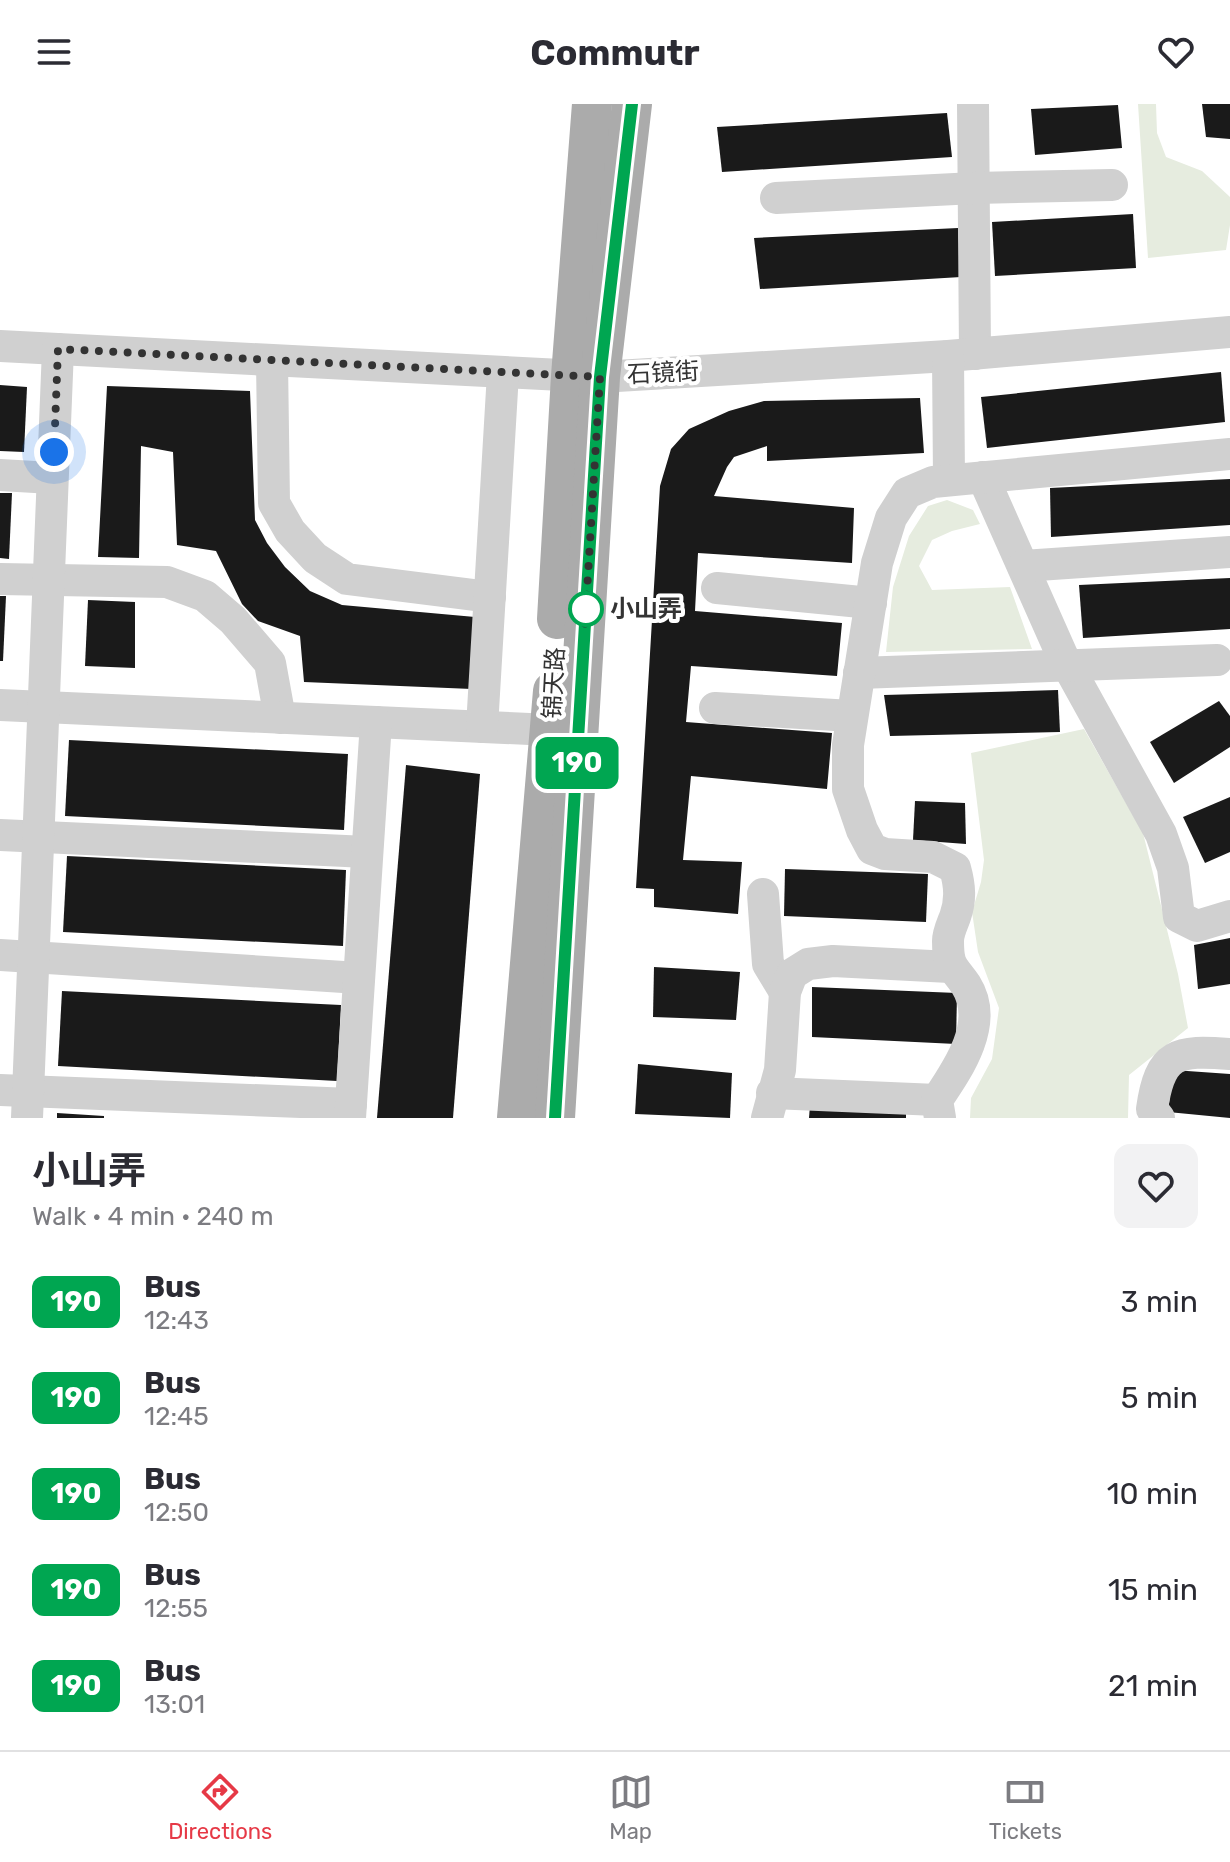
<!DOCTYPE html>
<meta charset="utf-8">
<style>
:root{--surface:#fff;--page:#f2f2f3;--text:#2b2b33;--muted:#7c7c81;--line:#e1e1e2;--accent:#e63946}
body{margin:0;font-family:Rubik,"Noto Sans SC",sans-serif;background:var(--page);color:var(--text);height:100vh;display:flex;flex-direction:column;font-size:30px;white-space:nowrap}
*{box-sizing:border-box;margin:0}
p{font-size:26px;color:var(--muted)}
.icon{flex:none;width:44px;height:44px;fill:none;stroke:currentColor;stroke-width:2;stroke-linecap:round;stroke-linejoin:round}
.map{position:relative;height:1014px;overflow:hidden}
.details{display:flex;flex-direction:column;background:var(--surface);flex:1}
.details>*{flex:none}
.badge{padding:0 16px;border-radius:12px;font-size:28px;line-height:52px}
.you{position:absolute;width:40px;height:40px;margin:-20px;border:6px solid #fff;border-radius:50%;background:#1a73e8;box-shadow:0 0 0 12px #1a73e833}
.map>.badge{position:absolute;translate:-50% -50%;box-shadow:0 0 0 4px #fff}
.round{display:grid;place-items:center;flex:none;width:84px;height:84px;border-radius:16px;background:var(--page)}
.headline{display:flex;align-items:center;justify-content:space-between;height:136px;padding:0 32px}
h1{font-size:38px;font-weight:700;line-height:60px}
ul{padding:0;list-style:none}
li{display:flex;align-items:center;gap:24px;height:96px;padding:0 32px}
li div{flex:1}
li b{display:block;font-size:30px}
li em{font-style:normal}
li .badge{min-width:88px;font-weight:700;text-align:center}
header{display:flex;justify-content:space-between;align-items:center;height:104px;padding:0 32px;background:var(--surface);font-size:36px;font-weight:700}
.tab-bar{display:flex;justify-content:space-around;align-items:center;height:112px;border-top:2px solid var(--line);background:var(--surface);font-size:22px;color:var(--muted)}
.tab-bar a{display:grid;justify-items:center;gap:4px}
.tab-bar .on{color:var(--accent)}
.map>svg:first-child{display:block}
.green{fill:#e6ecdf}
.building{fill:#1a1a1a}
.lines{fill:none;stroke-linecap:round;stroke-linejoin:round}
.minor{stroke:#d0d0d0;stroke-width:32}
.major{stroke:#ababab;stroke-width:40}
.line-casing{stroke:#fff;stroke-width:18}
.line{stroke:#00a651;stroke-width:12}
.walk{stroke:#333;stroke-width:8;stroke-dasharray:0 14.4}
.stop-dot{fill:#fff;stroke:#00a651;stroke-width:4}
.labels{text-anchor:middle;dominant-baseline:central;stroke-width:8;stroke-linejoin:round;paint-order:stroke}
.street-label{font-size:24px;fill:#333;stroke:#fff}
.stop-label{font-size:24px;font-weight:bold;fill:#333;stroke:#fff;text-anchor:start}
</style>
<header><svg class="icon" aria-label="menu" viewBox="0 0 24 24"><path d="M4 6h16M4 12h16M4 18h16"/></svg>Commutr<svg class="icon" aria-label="heart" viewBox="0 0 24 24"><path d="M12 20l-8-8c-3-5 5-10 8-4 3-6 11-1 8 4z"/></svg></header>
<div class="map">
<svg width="1230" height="1014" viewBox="0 0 1230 1014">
<rect width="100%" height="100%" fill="#fff"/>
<g class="green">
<path d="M1138,0H1156L1157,29L1166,53L1202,67L1230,93V121L1226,146L1148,154Z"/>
<path d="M947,396L973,406L980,420L952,427L932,436L919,462L932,486L1010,483L1032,545L886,548L893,483L909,432L928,402Z"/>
<path d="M1084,625L1143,729L1178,870L1188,924L1129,971L1128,1014H970L971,994L992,955L999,904L978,848L972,808L981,778L984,756L971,649Z"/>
</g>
<g class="building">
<path d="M1202,0H1230V35L1206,33Z"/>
<path d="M1118,1L1122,44L1035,51L1031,5Z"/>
<path d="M947,9L952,53L722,68L717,23Z"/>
<path d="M1133,110L1136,164L995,172L992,118Z"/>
<path d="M958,124L961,173L760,185L754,134Z"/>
<path d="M1221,268L1225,318L987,344L981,293Z"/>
<path d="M0,281L27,283L24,348L0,347Z"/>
<path d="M107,282L250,287L255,416L267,439L285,463L310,487L342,501L475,513L472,585L304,578L300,532L258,517L242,500L216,447L177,441L173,348L141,342L139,454L98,453Z"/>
<path d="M920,294L924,349L767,357V342L734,353L727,363L714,392L854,404L852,459L698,449L695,507L842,519L837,572L691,562L686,618L832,629L827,685L691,672L683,756L742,758L738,810L654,803V785L636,784L660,382L671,345L689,325L729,307L764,297Z"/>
<path d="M1230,375V421L1051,433L1050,384Z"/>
<path d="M0,389H12L9,455L0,454Z"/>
<path d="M1230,474V525L1083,534L1079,481Z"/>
<path d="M0,492H6L3,557H0Z"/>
<path d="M88,496L135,498V564L85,562Z"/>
<path d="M1058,586L1060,628L890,632L884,591Z"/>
<path d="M1219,597L1230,612V643L1174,679L1150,638Z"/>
<path d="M69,636L348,650L344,726L65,712Z"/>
<path d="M406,661L480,670L453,1014H377Z"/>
<path d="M1230,693V748L1205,759L1183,713Z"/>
<path d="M915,697L965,699L966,740L913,736Z"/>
<path d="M67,752L346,766L343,842L63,828Z"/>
<path d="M785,765L928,770L926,818L784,812Z"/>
<path d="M1230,834V880L1198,885L1194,841Z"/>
<path d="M654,863L740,868L736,916L653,913Z"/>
<path d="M812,883L957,889L956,940L812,933Z"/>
<path d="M62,887L341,901L337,977L58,962Z"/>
<path d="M638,960L732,969L730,1014L635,1010Z"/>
<path d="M1173,966L1230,970V1014L1168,1008Z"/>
<path d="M810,1001L906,1006V1014H809Z"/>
<path d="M57,1009L104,1012V1014H57Z"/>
</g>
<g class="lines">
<g class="minor">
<path d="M973,0L975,250"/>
<path d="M776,94L975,84L1112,81"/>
<path d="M0,242L600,273L948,252L1230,228"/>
<path d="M948,252L949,376"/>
<path d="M272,257L274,399L290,427L315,454L347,475L490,493"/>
<path d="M0,371L52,374"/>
<path d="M983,373L1062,551L1161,730L1173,764L1179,813L1197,822L1230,812"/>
<path d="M1023,462L1230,448"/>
<path d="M0,475L167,478L205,492L233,516L270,559L280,614"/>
<path d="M717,484L871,499"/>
<path d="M859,569L1217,556"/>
<path d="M0,601L551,626"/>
<path d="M715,604L852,612"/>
<path d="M482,623L503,269"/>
<path d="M0,731L367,748"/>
<path d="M763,790L768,860L785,888"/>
<path d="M0,851L359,874"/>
<path d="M0,986L351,1000"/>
<path d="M772,989L937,996"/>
<path d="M27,1014L58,245"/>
<path d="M350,1014L376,618"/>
<path d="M767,1014L780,966L785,888L792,870L808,860L833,857L950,863"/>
<path d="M940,1014L937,996C958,965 990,919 966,881C953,862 948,864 948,837C948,829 952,821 955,813C961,796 960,782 955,764L933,753L885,750L872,745L862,726L848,685V641L877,459L891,414L907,389L933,378L1230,350"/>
<path d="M1159,1014L1152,1005C1160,948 1177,946 1230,950"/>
</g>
<g class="major">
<path d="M557,515L571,272L592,0"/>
<path d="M517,1014L553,587"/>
<path d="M555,1014L600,273L632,0"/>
</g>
</g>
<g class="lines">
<defs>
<path id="line" d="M555,1014L600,273L632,0"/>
</defs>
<use href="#line" class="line-casing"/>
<use href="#line" class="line"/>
<path class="walk" d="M54,348L58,245L600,273L585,520L586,505"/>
</g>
<circle class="stop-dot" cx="586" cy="505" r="16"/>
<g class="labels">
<g class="street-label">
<text transform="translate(663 269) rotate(-3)">石镜街</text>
<text transform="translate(554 579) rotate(-87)">锦天路</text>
</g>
<g class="stop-label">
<text x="610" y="505">小山弄</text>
</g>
</g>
</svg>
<div class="you" style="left:54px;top:348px"></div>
<b class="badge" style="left:577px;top:659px;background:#00a651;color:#fff">190</b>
</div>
<section class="details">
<div class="headline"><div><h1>小山弄</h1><p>Walk · 4 min · 240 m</p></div><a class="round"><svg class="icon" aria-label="heart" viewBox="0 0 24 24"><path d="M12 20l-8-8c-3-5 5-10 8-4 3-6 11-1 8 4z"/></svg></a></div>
<ul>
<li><span class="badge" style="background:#00a651;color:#fff">190</span><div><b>Bus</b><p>12:43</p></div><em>3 min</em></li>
<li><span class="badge" style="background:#00a651;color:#fff">190</span><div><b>Bus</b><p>12:45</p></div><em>5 min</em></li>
<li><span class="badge" style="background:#00a651;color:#fff">190</span><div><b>Bus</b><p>12:50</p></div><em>10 min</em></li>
<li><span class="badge" style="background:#00a651;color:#fff">190</span><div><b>Bus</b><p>12:55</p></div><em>15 min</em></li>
<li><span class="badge" style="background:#00a651;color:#fff">190</span><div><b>Bus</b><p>13:01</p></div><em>21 min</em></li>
</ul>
</section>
<nav class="tab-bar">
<a class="on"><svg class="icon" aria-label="directions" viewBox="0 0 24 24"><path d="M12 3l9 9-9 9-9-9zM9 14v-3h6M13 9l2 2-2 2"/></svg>Directions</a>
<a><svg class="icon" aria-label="map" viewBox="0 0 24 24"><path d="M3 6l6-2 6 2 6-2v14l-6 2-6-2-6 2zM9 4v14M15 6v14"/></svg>Map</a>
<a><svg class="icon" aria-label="tickets" viewBox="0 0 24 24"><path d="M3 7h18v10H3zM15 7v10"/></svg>Tickets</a>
</nav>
